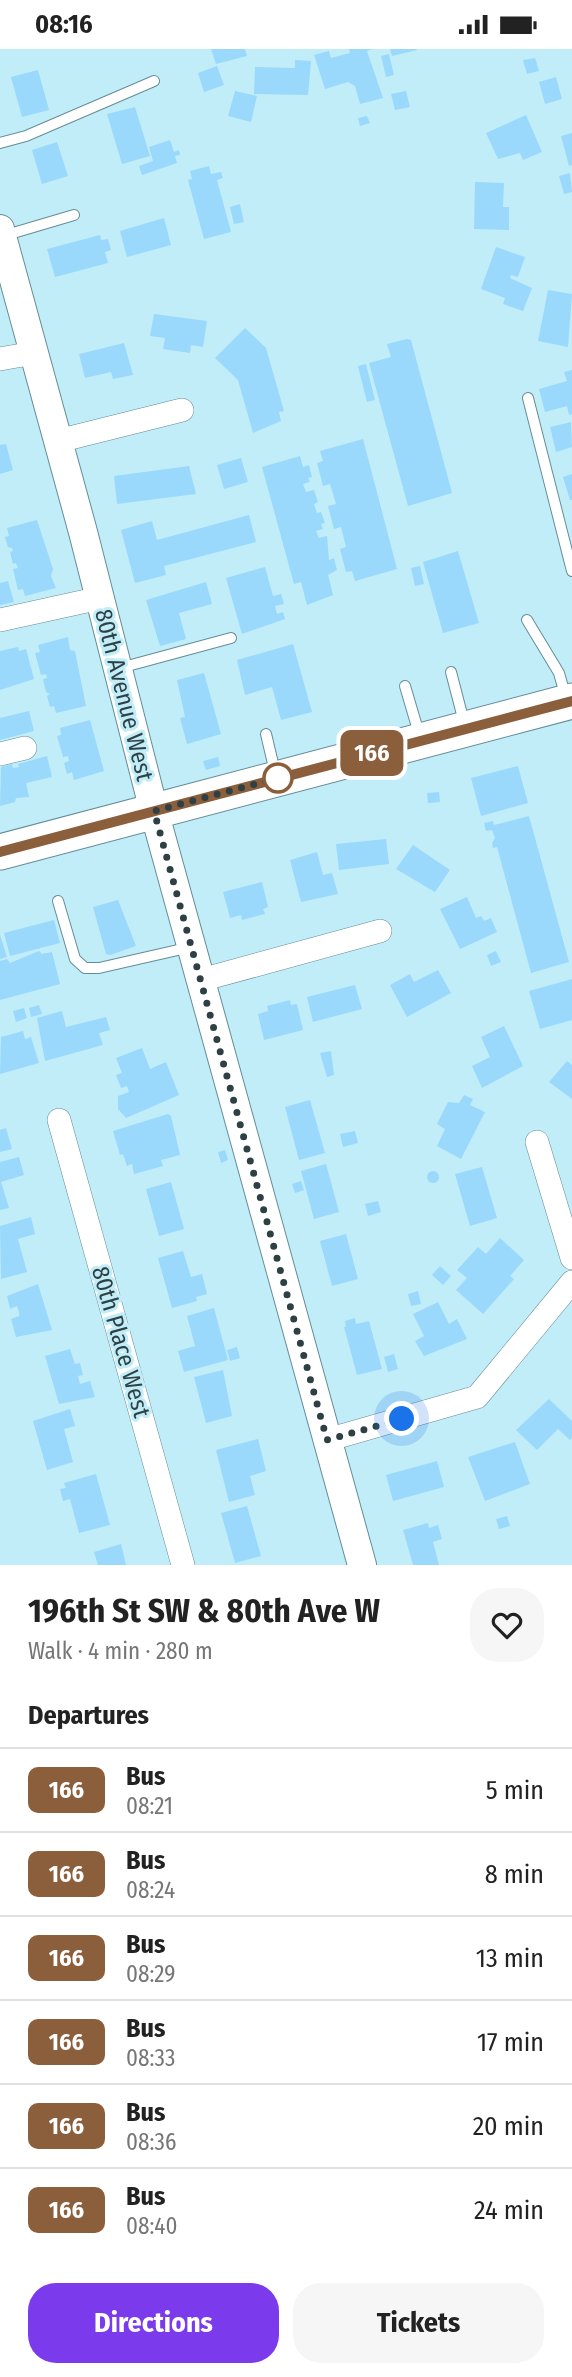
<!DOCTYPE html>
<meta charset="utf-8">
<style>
:root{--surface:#fff;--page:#f6f6f6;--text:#222;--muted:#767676;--line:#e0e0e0;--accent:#7c3aed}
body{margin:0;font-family:"Fira Sans Condensed",sans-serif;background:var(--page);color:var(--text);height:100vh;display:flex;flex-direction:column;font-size:26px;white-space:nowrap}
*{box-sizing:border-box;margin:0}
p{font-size:23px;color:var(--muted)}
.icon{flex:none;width:38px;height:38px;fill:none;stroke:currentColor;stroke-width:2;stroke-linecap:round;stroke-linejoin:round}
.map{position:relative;height:1516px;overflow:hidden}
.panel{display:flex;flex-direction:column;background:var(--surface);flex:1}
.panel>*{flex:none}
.badge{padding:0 14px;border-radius:10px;font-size:24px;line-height:46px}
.you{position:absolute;width:35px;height:35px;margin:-18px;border:5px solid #fff;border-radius:50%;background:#1a73e8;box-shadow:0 0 0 10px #1a73e833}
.map>.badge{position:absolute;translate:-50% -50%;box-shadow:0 0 0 4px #fff}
h2{padding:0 28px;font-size:26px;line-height:63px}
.round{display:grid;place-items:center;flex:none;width:74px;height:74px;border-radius:28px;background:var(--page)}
.overview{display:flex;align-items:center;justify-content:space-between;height:119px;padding:0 28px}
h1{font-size:33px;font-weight:700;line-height:52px}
.primary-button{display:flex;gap:14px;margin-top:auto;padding:14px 28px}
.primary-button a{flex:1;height:80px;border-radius:28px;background:var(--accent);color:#fff;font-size:28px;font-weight:700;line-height:80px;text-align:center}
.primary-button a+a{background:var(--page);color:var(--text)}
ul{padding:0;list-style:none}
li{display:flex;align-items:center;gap:21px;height:84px;padding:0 28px;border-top:2px solid var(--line)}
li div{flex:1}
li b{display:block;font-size:26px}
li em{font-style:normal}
li .badge{min-width:77px;font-weight:700;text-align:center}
.status{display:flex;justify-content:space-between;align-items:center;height:49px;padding:0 35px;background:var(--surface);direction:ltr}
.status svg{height:19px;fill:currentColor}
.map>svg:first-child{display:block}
.building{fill:#9ad9fc}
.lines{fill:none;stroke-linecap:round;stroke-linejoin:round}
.service-casing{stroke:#648d97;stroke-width:12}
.minor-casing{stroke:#648d97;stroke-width:24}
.tertiary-casing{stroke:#648d97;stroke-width:30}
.primary-casing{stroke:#648d97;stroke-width:37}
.service{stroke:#fff;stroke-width:10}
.minor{stroke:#fff;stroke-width:23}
.tertiary{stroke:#fff;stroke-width:28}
.primary{stroke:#fff;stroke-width:35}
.line-casing{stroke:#fff;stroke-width:16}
.line{stroke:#8b5e3c;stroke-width:10}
.walk{stroke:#2e4044;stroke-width:7;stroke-dasharray:0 12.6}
.stop-dot{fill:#fff;stroke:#8b5e3c;stroke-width:3.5}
.labels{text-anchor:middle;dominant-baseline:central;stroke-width:6;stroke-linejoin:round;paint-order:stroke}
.street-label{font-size:24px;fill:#2e4044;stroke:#c1edf8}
</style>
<div class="status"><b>08:16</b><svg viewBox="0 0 49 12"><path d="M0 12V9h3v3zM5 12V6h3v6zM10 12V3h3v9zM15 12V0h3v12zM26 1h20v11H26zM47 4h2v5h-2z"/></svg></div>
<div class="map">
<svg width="572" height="1516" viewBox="0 0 572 1516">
<rect width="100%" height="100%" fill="#c1edf8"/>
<g class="building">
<path d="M211,0H245L247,7L216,15Z"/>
<path d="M349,0H372L367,2L383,49L360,55L355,37L348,33L325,40L314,6L329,2L331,9L350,4Z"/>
<path d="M390,0H417V1L392,7Z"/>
<path d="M389,5L394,26L386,28L381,7Z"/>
<path d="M535,9L539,22L527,25L523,11Z"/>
<path d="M295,11L311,12L308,46L254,45L255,18L295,19Z"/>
<path d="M217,17L224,36L204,43L198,24Z"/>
<path d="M38,21L49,61L22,68L11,28Z"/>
<path d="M556,28L562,50L545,55L539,33Z"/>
<path d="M235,42L257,47L251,73L228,67Z"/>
<path d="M406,42L410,58L395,61L391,45Z"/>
<path d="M135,58L150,107L122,115L107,65Z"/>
<path d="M526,66L542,103L523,111L520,104L498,110L486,84Z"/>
<path d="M367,67L370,74L360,77L358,69Z"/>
<path d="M572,84V116L569,117L561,87Z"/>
<path d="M170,91L174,103L179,101L180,106L175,107L177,114L142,126L139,117L153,112L149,98Z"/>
<path d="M57,93L68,127L42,135L32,101Z"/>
<path d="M209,117L211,125L221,123L223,129L217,131L231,183L204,190L188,131L192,130L190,122Z"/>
<path d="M570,124L572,143L564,145L559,127Z"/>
<path d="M475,133L504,134L503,158H509V181L474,180Z"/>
<path d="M240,155L244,173L234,175L230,158Z"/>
<path d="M164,169L171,196L127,208L120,182Z"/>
<path d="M100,186L101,191L108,190L111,201L105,203L108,214L55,228L47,200Z"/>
<path d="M496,198L525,208L518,228L511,226L510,229L532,239L523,262L503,255L505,249L481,240Z"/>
<path d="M548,241L572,245L568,298L538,292Z"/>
<path d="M154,265L207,272L203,298L191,296L190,304L163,300L165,289L150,287Z"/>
<path d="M245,279L266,299L284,362L279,363L281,372L253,384L238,331L215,309Z"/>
<path d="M407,290L411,291L452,444L408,457L369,314L391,308L387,295Z"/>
<path d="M124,294L133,326L113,330L111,323L85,329L79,305Z"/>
<path d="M366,315L375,351L367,353L358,317Z"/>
<path d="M572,321V365L569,366L567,357L545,363L539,340L567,332L564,323Z"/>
<path d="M571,373L572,398L556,403L550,378Z"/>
<path d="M363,390L397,520L355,532L352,522L346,523L340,500L346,498L341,478L334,480L328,457L336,455L330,435L323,437L317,414L323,412L320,402Z"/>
<path d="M6,395L13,421L0,425V396Z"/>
<path d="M300,407L303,418L309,416L312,428L308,429L310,433L303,435L306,443L314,441L318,453L314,455L317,464L321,463L325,474L321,475L323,480L316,482L319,489L327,487L329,511L334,509L337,521L328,526L333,546L307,556L301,533L294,535L262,418Z"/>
<path d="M241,409L248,433L224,440L217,416Z"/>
<path d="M189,417L196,445L117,455L114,427Z"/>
<path d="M572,425V451H570L563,428Z"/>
<path d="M249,466L256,493L164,517L166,526L135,534L121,481L152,472L157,491Z"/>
<path d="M37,471L53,520L51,527L56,539L25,547L23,540L18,541L13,520L18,519L16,514L13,515L10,503L13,502L12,499L8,498L5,488L9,487L7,479Z"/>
<path d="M458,502L479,574L443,584L423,513Z"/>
<path d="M420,517L424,535L415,537L411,519Z"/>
<path d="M265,518L273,547L281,545L284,555L275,557L277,565L283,563L285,570L242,585L226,529Z"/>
<path d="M8,532L14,553L0,556V534Z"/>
<path d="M206,533L212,555L179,564L186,590L160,597L146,551Z"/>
<path d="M68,588L70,601L75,602L86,657L56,664L54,657L50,658L47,647L50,645L46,643L43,630L47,629L46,625L41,626L35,604L40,603L38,596Z"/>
<path d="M293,595L312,663L281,671L272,638L245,646L237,611Z"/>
<path d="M18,598L19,602L26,600L34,630L0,641V602Z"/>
<path d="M204,624L221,685L187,695L180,669L185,668L177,631Z"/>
<path d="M29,662L34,682L0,691V669Z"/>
<path d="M90,671L104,722L74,731L72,723L67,725L64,714L69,712L68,707L63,708L57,687L61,686L60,679Z"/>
<path d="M47,707L52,728L26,734L29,748L16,749L15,753L0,757L1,718L12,715L13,719L19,718L18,715Z"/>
<path d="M218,708L220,717L206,721L203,712Z"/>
<path d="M518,717L528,754L481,767L471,729Z"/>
<path d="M439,743L440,753L428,754L427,744Z"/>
<path d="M529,767L569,913L531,924L497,798L493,799L492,794L495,789L492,781L486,782L484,774L493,772L494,776Z"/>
<path d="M386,790L389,815L339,821L336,795Z"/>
<path d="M413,796L450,821L435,843L396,820Z"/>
<path d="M317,803L323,826L332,824L338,845L301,853L290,811Z"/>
<path d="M262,833L268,858L263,860L265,865L242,871L241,866L230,869L223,843Z"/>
<path d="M467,848L476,869L481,867L484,872L491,869L497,883L460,900L440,860Z"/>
<path d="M118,851L136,897L110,906L106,905L93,858Z"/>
<path d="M54,871L60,894L10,907L4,884Z"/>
<path d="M0,886L7,908L0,910Z"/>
<path d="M39,902L42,905L52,903L60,935L0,951V912L7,910L10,914Z"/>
<path d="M496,902L501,913L491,917L487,906Z"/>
<path d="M438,921L451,944L407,968L390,936L410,925L414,933Z"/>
<path d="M572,930V971L540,980L529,942Z"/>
<path d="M355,936L362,960L313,973L307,948Z"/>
<path d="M290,951L291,956L297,955L303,981L264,991L258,965L268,962L267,957Z"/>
<path d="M39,956L42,965L31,968L29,959Z"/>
<path d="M24,959L27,969L16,973L13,962Z"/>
<path d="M62,962L66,978L106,968L110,981L99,984L103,996L45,1012L37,969Z"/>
<path d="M504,977L523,1017L482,1039L472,1017L490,1008L481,988Z"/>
<path d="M23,982L25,990L31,988L39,1014L0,1025L1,988Z"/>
<path d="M142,999L150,1020L166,1013L179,1046L126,1069L118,1060V1047L129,1043L127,1037L121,1039L116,1026L122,1024L116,1009Z"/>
<path d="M331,1002L334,1026L327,1028L320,1004Z"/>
<path d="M567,1012L572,1016V1050L549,1033Z"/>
<path d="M464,1046L473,1050L470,1056L485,1063L461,1110L437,1097L445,1080L437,1075L448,1053L459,1054Z"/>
<path d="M310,1051L325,1104L299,1111L285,1058Z"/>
<path d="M168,1065L171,1067L180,1106L161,1111L163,1117L134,1125L132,1115L127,1117L123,1105L120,1106L113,1082Z"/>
<path d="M6,1079L12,1100L0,1103V1081Z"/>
<path d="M355,1082L358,1094L343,1098L340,1085Z"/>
<path d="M225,1101L228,1111L221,1114L218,1103Z"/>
<path d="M19,1108L24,1126L1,1133L9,1159L0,1161V1113Z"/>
<path d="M326,1115L339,1163L314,1170L301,1122Z"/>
<path d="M482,1118L497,1169L470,1177L455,1125Z"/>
<circle cx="433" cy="1128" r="6"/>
<path d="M301,1132L304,1141L295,1144L292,1135Z"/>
<path d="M171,1133L184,1180L159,1187L146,1140Z"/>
<path d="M378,1152L381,1163L368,1167L365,1155Z"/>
<path d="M31,1168L35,1185L18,1190L27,1223L1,1230L0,1177Z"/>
<path d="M346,1185L358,1230L332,1237L320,1192Z"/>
<path d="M500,1189L524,1211L510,1227L514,1230L483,1265L456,1241L467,1229L457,1221L478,1198L486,1205Z"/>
<path d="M183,1202L191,1228L202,1225L207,1245L196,1248L197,1252L172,1259L158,1209Z"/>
<path d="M440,1217L451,1227L443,1236L432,1226Z"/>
<path d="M38,1235L52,1281L16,1288L11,1270L19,1267V1263L17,1257L10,1260L7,1247Z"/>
<path d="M418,1242L421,1255L411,1257L408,1245Z"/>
<path d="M438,1253L449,1275L457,1270L467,1290L424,1307L415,1292L424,1287L413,1265Z"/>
<path d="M214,1259L228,1311L184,1323L178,1302L195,1297L187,1267Z"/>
<path d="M355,1269L356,1275L369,1272L382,1320L357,1326L344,1278H346L345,1272Z"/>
<path d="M237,1298L240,1309L230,1312L227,1301Z"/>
<path d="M70,1300L75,1315L80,1314L83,1326L78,1327L80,1335L90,1332L95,1348L59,1355L45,1307Z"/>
<path d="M394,1305L398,1320L388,1323L384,1308Z"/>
<path d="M223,1321L232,1367L206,1374L194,1328Z"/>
<path d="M549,1350L572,1372V1388L570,1391L558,1380L537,1401L516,1381Z"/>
<path d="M70,1360L75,1377L64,1380L73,1413L47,1421L33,1372Z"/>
<path d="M258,1390L266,1422L250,1427L255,1446L229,1453L216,1401Z"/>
<path d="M515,1393L530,1435L485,1452L468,1408Z"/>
<path d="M437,1412L444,1438L393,1452L386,1426Z"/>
<path d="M96,1425L110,1476L79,1484L70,1450L63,1452L60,1440L66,1439L64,1434Z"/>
<path d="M247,1457L261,1507L235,1514L221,1464Z"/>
<path d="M507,1467L510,1477L499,1480L496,1470Z"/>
<path d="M428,1474L429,1479L438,1476L442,1490L433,1493L439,1516H413L403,1481Z"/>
<path d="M121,1495L126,1516H98L94,1503Z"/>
</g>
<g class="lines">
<defs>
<g id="service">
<path d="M0,94L26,87L154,32"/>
<path d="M3,187L74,166"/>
<path d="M528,349L572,522"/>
<path d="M527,571L559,624L566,649"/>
<path d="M120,619L231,589"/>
<path d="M451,623L465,677"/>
<path d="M405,637L420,688"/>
<path d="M266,685L276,727"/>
<path d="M58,852L75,910L85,919H99L191,898"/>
</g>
<g id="minor">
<path d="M0,310L34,304"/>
<path d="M58,392L182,361"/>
<path d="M0,571L100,549"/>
<path d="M0,705L25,699"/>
<path d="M201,931L380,882"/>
<path d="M59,1071L183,1516"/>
<path d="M537,1093L572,1209"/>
<path d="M327,1391L477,1348L572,1233"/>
</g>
<path id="tertiary" d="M0,180L83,483L154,762L362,1516"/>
<path id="primary" d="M0,803L572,652"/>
</defs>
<use href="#service" class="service-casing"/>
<use href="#minor" class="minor-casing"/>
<use href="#tertiary" class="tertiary-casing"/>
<use href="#primary" class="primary-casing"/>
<use href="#service" class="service"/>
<use href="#minor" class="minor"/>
<use href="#tertiary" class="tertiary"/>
<use href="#primary" class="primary"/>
</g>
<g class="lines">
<defs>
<path id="line" d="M0,803L572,652"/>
</defs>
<use href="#line" class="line-casing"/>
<use href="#line" class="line"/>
<path class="walk" d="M278,729L154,762L327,1391L402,1370"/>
</g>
<circle class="stop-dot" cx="278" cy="729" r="14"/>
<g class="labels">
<g class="street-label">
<text transform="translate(124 646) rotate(76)">80th Avenue West</text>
<text transform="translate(121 1293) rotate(74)">80th Place West</text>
</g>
</g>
</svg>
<div class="you" style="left:402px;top:1370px"></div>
<b class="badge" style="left:372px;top:704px;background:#8b5e3c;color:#fff">166</b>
</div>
<section class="panel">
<div class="overview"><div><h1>196th St SW &amp; 80th Ave W</h1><p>Walk · 4 min · 280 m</p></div><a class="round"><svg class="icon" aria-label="heart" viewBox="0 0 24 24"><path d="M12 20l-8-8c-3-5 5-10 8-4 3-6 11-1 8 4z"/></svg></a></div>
<h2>Departures</h2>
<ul>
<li><span class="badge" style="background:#8b5e3c;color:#fff">166</span><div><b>Bus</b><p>08:21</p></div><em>5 min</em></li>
<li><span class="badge" style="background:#8b5e3c;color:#fff">166</span><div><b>Bus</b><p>08:24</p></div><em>8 min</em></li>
<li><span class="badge" style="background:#8b5e3c;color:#fff">166</span><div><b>Bus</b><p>08:29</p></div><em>13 min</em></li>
<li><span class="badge" style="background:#8b5e3c;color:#fff">166</span><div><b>Bus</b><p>08:33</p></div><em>17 min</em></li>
<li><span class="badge" style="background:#8b5e3c;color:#fff">166</span><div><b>Bus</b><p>08:36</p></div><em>20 min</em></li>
<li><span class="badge" style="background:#8b5e3c;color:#fff">166</span><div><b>Bus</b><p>08:40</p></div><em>24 min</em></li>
</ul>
<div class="primary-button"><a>Directions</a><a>Tickets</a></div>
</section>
